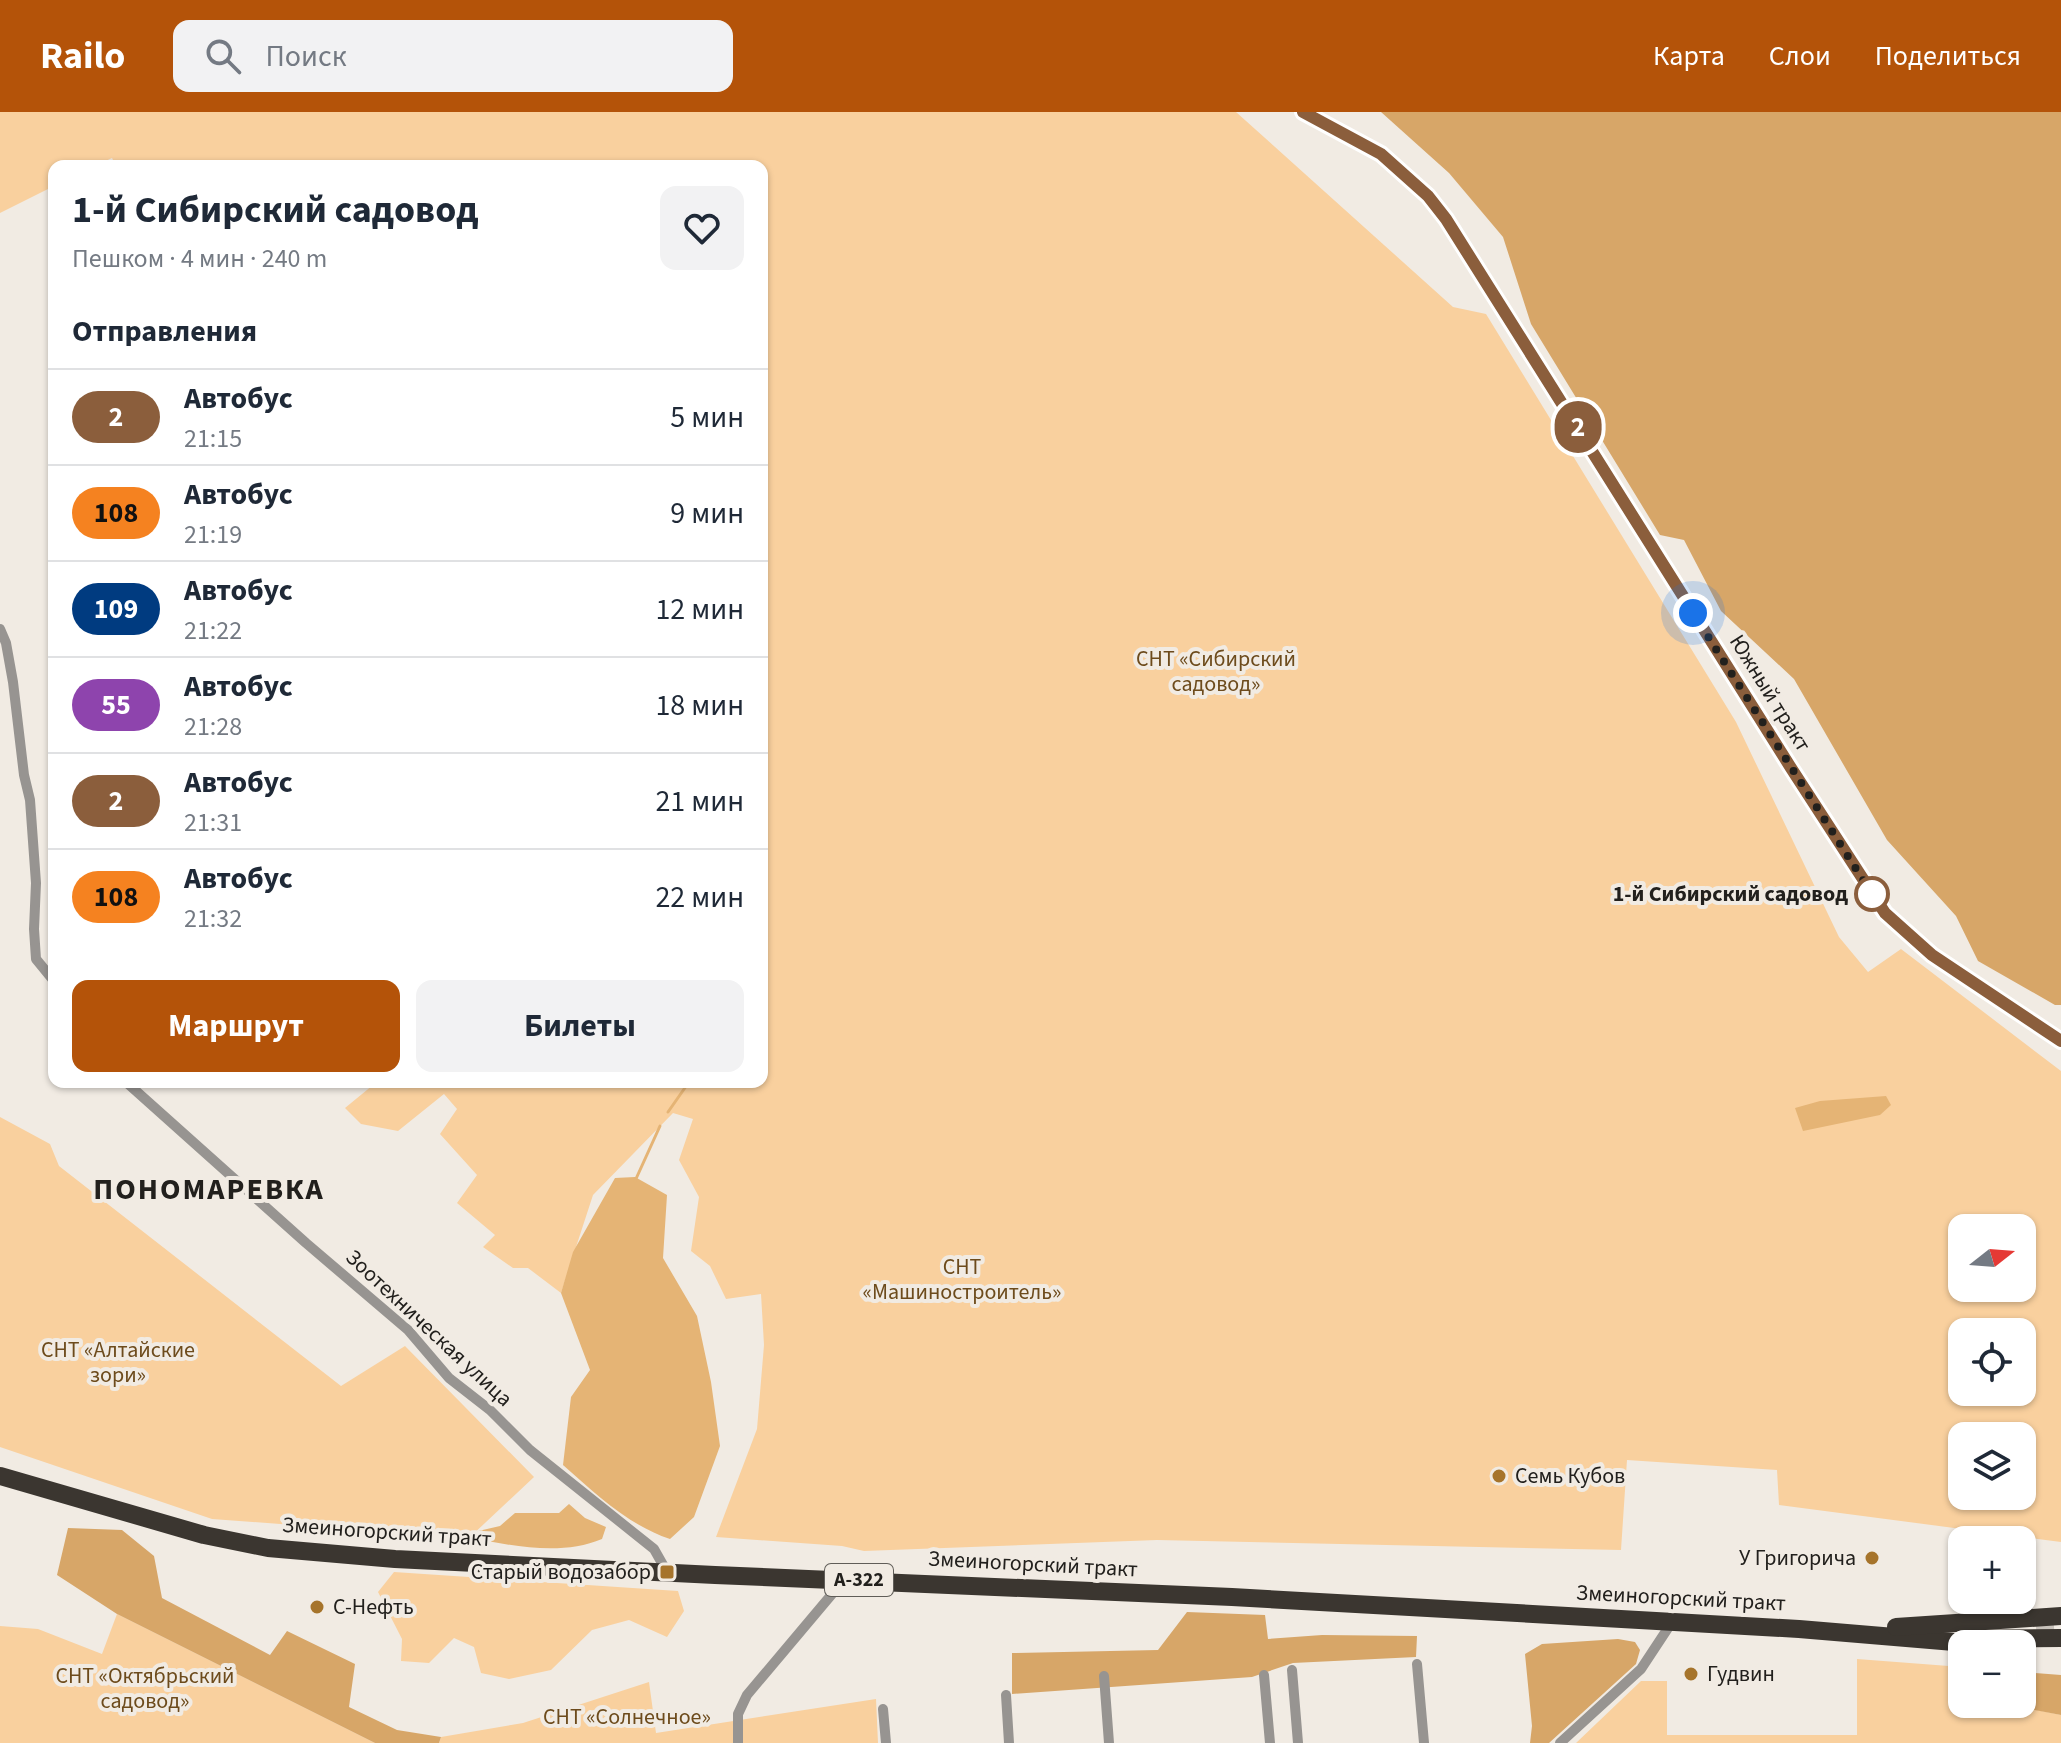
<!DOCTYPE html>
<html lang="ru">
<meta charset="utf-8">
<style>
:root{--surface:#fff;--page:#f2f2f3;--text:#1f2937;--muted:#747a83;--line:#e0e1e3;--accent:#b45309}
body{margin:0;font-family:"Source Sans 3",sans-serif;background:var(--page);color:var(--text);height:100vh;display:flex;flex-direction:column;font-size:30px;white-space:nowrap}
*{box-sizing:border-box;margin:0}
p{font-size:26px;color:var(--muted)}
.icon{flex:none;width:44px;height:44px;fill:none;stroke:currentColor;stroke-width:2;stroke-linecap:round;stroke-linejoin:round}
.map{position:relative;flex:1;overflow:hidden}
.sheet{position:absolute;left:48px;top:48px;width:720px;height:928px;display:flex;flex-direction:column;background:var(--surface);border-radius:16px;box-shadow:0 2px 6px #0004}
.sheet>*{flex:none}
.badge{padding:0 16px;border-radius:26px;font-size:28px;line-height:52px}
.needle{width:52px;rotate:73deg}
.buttons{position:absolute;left:1948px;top:1102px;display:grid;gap:16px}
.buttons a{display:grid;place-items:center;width:88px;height:88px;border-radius:16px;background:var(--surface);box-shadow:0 2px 6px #0004;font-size:40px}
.you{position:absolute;width:40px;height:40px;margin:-20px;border:6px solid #fff;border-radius:50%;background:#1a73e8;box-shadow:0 0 0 12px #1a73e833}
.map>.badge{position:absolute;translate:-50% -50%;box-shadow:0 0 0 4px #fff}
h2{padding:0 24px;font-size:30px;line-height:72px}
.round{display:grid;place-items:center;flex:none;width:84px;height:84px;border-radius:16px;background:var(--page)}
.overview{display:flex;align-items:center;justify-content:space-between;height:136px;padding:0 24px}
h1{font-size:38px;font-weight:700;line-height:60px}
.cta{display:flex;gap:16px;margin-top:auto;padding:16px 24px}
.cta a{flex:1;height:92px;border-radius:16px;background:var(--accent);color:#fff;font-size:32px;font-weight:700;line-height:92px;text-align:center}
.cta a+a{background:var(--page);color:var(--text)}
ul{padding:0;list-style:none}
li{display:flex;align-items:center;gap:24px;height:96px;padding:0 24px;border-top:2px solid var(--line)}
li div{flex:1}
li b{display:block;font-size:30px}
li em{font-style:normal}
li .badge{min-width:88px;font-weight:700;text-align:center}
header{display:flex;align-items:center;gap:48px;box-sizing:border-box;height:112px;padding:0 40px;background:var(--accent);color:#fff}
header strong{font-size:38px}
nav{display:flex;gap:44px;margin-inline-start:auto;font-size:28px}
.search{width:560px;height:72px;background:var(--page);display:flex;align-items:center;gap:20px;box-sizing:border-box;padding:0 28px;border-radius:16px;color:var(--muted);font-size:30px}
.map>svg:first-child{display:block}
.green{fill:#f9d09e;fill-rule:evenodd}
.forest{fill:#d7a668}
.water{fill:#e5b475}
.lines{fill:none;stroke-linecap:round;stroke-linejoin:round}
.stream{stroke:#e5b475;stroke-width:3}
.highway-tunnel{stroke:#c8c2bb;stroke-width:18;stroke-dasharray:18 9;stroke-linecap:butt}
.street{stroke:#979491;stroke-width:10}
.secondary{stroke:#6f6b66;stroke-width:14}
.highway{stroke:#3b3630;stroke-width:18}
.line-casing{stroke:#fff;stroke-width:18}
.line{stroke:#8b5e3c;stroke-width:12}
.walk{stroke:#22201d;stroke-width:8;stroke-dasharray:0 14.4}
.stop-dot{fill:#fff;stroke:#8b5e3c;stroke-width:4}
.poi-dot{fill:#a6742b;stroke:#f1ebe3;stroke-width:3}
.labels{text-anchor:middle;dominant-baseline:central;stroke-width:8;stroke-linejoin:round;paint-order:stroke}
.shield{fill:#f1ebe3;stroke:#605d58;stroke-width:2}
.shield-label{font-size:20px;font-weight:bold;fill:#22201d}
.park-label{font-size:22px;fill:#6d4b1c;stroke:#f1ebe3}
.street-label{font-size:22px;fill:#22201d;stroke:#f1ebe3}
.stop-label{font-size:22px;font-weight:bold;fill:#22201d;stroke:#f1ebe3;text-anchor:end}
.poi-label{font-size:22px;fill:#22201d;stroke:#f1ebe3;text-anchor:start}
.district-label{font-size:30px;font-weight:bold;letter-spacing:2px;fill:#22201d;stroke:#f1ebe3}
</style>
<header>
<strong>Railo</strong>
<div class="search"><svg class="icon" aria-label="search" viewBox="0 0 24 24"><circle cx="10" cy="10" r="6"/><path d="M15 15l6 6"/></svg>Поиск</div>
<nav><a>Карта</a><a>Слои</a><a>Поделиться</a></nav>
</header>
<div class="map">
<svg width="2061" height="1631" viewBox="0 0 2061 1631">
<rect width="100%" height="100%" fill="#f1ebe3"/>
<g class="green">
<path d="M0,0H1236L1453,195L1486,202L1736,610L1839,825L1868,860L1901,837L2061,959V1430L1779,1393L1777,1358L1627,1348L1621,1438L1157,1428L864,1439L842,1434L716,1425L757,1317L764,1233L761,1182L726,1187L710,1154L691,1139L699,1085L679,1048L693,1007L673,1001L593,1083L561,1181L528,1156H513L483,1135L495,1123L457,1091L477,1063L440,1022L457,997L444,982L398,1019L361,1012L345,996L373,973L371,970H762V54H116L112,46L95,54H54V74L0,101ZM1962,1116H2022V1176H1962ZM1962,1220H2022V1280H1962ZM1962,1324H2022V1384H1962Z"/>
<path d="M0,1005L50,1032L59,1054L341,1274L405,1234L534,1365L469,1426L212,1407L0,1335Z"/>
<path d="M394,1460L678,1479L684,1499L667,1525L629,1508L592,1518L551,1558L509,1567L481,1561L474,1535L454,1526L429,1551L401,1549L402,1527L378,1480Z"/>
<path d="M117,1502L375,1631H0V1514L38,1517L102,1542Z"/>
<path d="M1857,1547L1962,1555V1592H2008L2061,1603V1631H1576L1641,1569H1667V1623H1857Z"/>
<path d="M649,1570L656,1621L876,1587L878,1631H439L441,1625L523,1611Z"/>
</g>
<g class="forest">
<path d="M1381,0H2061V893H2055L1978,849L1956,804L1887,728L1794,567L1721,499L1684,428L1660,423L1531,212L1503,125L1449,61Z"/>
<path d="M68,1416L122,1418L154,1444L162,1486L270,1543L287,1519L355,1552L349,1595L397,1618L441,1625L439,1631H375L117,1502L57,1463Z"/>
<path d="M1187,1500L1265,1503L1268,1527L1322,1523L1417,1524L1416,1545L1293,1551L1252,1565L1012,1582V1541L1158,1538Z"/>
<path d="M1618,1527L1635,1530L1640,1538L1636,1552L1549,1631H1530L1532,1614L1525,1542L1542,1532Z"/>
<path d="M2022,1560L2061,1563V1603L2009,1593L2022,1592Z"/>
</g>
<g class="water">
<path d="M1886,984L1891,993L1880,1003L1803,1019L1795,996L1820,989Z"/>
<path d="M635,1065L667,1083L663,1146L697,1204L711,1270L720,1334L694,1405L670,1427C628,1413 596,1382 563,1353L571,1285L590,1258L561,1181L573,1140L615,1066Z"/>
<path d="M569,1392L585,1406L606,1415L602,1427C562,1444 513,1434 471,1426L474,1420L500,1414L515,1401H559Z"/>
</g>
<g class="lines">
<g class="stream">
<path d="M668,1000L689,970"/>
<path d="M635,1069L660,1014"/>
</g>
<path class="highway-tunnel" d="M2036,1515L2061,1514"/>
<g class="street">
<path d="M0,517L6,531L13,570L24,663L30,688L36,771L34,817L36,847L54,869"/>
<path d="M126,970L306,1131L408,1218L449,1266L490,1298L530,1338L654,1437L667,1460"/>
<path d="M1417,1552L1424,1631"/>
<path d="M1292,1558L1298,1631"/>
<path d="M1264,1563L1270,1631"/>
<path d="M1104,1564L1109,1631"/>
<path d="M1006,1583L1009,1631"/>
<path d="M883,1597L886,1631"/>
<path d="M738,1631V1602L747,1583L843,1469"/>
<path d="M1560,1631L1641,1557L1672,1510"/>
</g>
<path class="secondary" d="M1303,0L1381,42L1428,84L1446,107L1791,656L1885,801L1932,843L2061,929"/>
<g class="highway">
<path d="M0,1364L204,1423L268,1436L395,1447L715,1463L1232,1485L1799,1517L1978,1532"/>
<path d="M1896,1515L2061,1504"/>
<path d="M1966,1527L2061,1526"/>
</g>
</g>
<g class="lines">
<defs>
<path id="line" d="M1303,0L1381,42L1428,84L1446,107L1791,656L1885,801L1932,843L2061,929"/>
</defs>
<use href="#line" class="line-casing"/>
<use href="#line" class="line"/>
<path class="walk" d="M1693,501L1872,782"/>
</g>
<circle class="stop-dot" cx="1872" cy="782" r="16"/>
<g class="poi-dot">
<circle cx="1499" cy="1364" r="8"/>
<circle cx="1872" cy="1446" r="8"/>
<rect x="659" y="1452" width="16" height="16" rx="4"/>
<circle cx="317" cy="1495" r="8"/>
<circle cx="1691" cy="1562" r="8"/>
</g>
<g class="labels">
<rect class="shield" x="825" y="1452" width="68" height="32" rx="6"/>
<g class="shield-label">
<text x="859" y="1468">А-322</text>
</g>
<g class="park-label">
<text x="1216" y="547">СНТ «Сибирский<tspan x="1216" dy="25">садовод»</tspan></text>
<text x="962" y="1155">СНТ<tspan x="962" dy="25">«Машиностроитель»</tspan></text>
<text x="118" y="1238">СНТ «Алтайские<tspan x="118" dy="25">зори»</tspan></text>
<text x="145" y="1564">СНТ «Октябрьский<tspan x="145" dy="25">садовод»</tspan></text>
<text x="627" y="1605">СНТ «Солнечное»</text>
</g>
<g class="street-label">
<text transform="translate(1770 581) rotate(58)">Южный тракт</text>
<text transform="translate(429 1216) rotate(43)">Зоотехническая улица</text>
<text transform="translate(387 1420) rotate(4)">Змеиногорский тракт</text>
<text transform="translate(1033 1452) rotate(3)">Змеиногорский тракт</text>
<text transform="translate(1681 1486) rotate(3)">Змеиногорский тракт</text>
</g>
<g class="stop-label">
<text x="1848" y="782">1-й Сибирский садовод</text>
</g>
<g class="poi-label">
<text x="1515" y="1364">Семь Кубов</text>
<text x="1856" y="1446" text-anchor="end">У Григорича</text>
<text x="651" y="1460" text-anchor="end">Старый водозабор</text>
<text x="333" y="1495">С-Нефть</text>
<text x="1707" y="1562">Гудвин</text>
</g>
<g class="district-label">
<text x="209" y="1077">ПОНОМАРЕВКА</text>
</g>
</g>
</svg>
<div class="buttons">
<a><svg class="needle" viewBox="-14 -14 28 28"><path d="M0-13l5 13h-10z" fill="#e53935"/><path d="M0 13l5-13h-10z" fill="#747a83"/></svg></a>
<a><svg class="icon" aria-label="locate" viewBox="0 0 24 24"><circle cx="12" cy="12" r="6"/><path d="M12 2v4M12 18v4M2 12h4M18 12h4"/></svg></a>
<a><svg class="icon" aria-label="layers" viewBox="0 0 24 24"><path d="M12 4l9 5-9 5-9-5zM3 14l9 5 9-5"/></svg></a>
<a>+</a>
<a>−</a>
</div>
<div class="you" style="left:1693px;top:501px"></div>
<b class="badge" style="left:1578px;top:315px;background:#8b5e3c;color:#fff">2</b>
<section class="sheet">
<div class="overview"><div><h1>1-й Сибирский садовод</h1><p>Пешком · 4 мин · 240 m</p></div><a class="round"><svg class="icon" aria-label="heart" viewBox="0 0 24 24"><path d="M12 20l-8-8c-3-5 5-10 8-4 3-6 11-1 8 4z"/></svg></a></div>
<h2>Отправления</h2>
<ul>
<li><span class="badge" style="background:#8b5e3c;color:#fff">2</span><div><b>Автобус</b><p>21:15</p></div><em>5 мин</em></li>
<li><span class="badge" style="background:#f58220;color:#111">108</span><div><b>Автобус</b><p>21:19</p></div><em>9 мин</em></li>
<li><span class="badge" style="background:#003b80;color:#fff">109</span><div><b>Автобус</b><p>21:22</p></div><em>12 мин</em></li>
<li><span class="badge" style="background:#8e44ad;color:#fff">55</span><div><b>Автобус</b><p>21:28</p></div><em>18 мин</em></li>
<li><span class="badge" style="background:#8b5e3c;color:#fff">2</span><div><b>Автобус</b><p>21:31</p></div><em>21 мин</em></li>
<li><span class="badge" style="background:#f58220;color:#111">108</span><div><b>Автобус</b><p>21:32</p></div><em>22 мин</em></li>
</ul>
<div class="cta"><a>Маршрут</a><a>Билеты</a></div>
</section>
</div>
